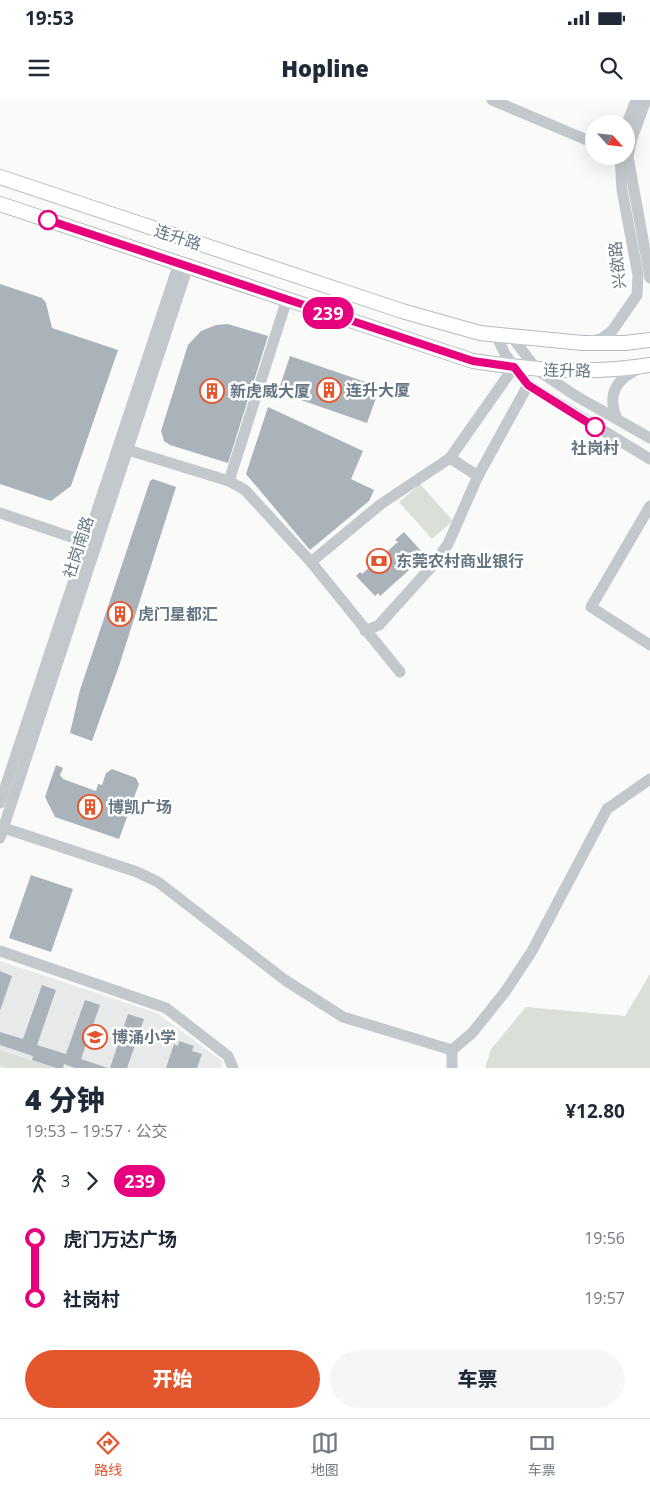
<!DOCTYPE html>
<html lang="zh">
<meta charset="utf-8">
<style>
:root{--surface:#fff;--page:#f6f6f7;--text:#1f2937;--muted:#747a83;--line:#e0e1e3;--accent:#e4572e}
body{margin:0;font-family:"Open Sans","Noto Sans SC",sans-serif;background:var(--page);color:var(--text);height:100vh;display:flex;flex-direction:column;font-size:19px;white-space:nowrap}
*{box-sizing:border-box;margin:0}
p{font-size:16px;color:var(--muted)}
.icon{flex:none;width:28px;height:28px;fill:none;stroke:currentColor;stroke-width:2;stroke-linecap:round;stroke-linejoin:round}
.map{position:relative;height:968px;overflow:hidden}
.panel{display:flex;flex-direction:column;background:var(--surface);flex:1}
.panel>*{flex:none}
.badge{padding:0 10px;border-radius:16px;font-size:18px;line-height:32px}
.needle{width:32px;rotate:117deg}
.controls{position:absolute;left:585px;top:15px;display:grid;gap:10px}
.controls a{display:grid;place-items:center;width:50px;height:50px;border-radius:50%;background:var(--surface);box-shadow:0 5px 20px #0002;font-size:25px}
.map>.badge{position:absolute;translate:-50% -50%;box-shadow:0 0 0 2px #fff}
.legs{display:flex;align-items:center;gap:8px;height:55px;padding:0 25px;font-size:16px}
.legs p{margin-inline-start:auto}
.headline{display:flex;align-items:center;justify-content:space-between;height:85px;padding:0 25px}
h1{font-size:28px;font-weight:800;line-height:38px}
.cta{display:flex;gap:10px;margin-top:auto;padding:10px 25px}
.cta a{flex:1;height:58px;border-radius:30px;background:var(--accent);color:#fff;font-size:20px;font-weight:800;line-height:58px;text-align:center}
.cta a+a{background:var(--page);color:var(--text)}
ul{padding:0 25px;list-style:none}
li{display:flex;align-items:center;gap:18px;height:60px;font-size:19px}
li i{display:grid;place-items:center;width:8px;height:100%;margin:0 6px;background:currentColor}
li i::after{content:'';width:12px;height:12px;margin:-6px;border:4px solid;border-radius:50%;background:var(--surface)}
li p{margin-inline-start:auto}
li:first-child i{background:linear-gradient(#0000 50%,currentColor 0)}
li:last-child i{background:linear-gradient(currentColor 50%,#0000 0)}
.status{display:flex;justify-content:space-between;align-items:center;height:35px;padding:0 25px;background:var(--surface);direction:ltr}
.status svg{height:14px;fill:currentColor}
header{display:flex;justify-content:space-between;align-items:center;height:65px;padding:0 25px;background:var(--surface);font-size:22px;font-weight:800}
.dock{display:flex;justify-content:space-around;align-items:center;height:70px;border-top:1px solid var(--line);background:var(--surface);font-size:14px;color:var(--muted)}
.dock a{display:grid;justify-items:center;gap:2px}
.dock .selected{color:var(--accent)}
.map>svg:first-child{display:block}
.built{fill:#e8e9e9}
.green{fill:#dadfd7}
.building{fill:#aab3b9}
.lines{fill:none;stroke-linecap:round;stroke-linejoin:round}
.major-casing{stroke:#b5babe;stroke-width:16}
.minor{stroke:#c3c8cc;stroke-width:11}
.major{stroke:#fff;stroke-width:14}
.line-1-casing{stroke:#fff;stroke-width:11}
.line-1{stroke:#e6007e;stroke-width:8}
.stop-1-dot{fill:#fff;stroke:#e6007e;stroke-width:2.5}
.labels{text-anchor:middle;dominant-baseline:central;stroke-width:5;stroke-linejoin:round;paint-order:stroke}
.street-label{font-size:16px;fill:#657683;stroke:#fff}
.poi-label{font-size:16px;font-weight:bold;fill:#657683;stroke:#fff;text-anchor:start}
.stop-label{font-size:16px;font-weight:bold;fill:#657683;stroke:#fff}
</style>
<div class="status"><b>19:53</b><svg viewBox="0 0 49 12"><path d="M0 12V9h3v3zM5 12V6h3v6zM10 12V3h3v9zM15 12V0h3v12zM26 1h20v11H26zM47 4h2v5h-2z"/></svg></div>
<header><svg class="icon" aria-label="menu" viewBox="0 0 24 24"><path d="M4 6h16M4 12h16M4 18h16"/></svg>Hopline<svg class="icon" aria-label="search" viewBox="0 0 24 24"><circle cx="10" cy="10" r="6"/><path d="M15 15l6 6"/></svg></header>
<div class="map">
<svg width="650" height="968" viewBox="0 0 650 968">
<rect width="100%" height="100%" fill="#fafaf8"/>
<path class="built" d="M0,861L157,913L222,961L221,968H0Z"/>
<g class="green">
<path d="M420,384L453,421L432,439L399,402Z"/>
<path d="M650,874V968H485L491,949L526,907L625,916Z"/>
<path d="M0,950L54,968H7L0,965Z"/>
</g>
<g class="building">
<path d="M0,184L42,198L46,203L52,228L118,250L71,386L51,401L0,384Z"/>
<path d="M228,224L268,236L228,363L170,345L164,341L161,331L188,245L201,231L216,225Z"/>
<path d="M290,256L380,287L367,323L278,292Z"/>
<path d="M268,307L363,351L351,379L374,390L369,401L310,450L246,374Z"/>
<path d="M153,379L176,387L119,566L92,641L70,633L80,590L150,381Z"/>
<path d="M404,432L422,452L413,460L417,463L380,496L378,493L375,496L356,476L360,472L362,474L398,442L395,440Z"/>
<path d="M56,665L63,668L60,675L63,679L96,691L98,684L102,685L106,673L112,669L136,678L139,684L119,739L55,717L45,697Z"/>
<path d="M31,775L73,789L51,852L9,838Z"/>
<path d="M0,871L12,876L0,911Z"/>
<path d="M42,885L56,890L37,945L66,954L85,900L100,905L81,959L108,968H75L64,964L63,968H56L32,960L33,956L0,945V932L23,939Z"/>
<path d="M128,914L144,919L127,968H110Z"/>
<path d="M179,941L194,946L192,951L202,954L197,968H166L174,944L178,946Z"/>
</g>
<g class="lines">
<defs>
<g id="major">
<path d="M0,77L402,211L480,233L583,243H625L650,240"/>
<path d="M0,104L473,261C533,270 590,275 650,265"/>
</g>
</defs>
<use href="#major" class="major-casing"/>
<g class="minor">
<path d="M492,0L594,43"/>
<path d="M646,0L632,38L628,57L650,178"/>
<path d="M626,26L636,0"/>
<path d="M496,235L505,254L528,285L650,359"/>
<path d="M512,237L537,270L576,296L650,338"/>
<path d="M591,241L601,239L612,231L637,195L638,175L622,90L620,56"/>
<path d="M617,319C606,293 617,278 641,268"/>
<path d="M128,350L229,381L245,390L311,462L400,572"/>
<path d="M450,358L478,376"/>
<path d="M229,381L287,199"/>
<path d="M650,406L591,507L650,545"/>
<path d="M0,413L92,444"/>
<path d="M311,462L381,404L450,358L514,267"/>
<path d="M365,531L379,525L433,465L448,444L478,376L528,285"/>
<path d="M0,703L179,163"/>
<path d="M4,728L137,772L158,782L285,880L343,917L452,950L472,933L505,892L532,851L607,709L650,679"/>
<path d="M0,738L188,166"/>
<path d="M0,851L166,908L228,956L233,968"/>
<path d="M452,968V950"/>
</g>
<use href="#major" class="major"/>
</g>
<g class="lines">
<defs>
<path id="line-1" d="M48,120L473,261L514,267L528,285L595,327"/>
</defs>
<use href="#line-1" class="line-1-casing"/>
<use href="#line-1" class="line-1"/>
</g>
<defs>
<symbol id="building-ring" viewBox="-11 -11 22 22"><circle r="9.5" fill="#fff" stroke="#e4572e" stroke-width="1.5"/><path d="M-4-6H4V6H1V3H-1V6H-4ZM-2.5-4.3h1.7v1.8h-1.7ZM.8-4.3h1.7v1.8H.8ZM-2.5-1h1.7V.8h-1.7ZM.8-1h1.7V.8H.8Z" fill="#e4572e"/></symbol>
<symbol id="bank-ring" viewBox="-11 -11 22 22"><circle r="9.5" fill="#fff" stroke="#e4572e" stroke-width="1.5"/><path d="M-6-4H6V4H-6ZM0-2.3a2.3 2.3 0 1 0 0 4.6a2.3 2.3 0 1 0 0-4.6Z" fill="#e4572e"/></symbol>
<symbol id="school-ring" viewBox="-11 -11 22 22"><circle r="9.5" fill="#fff" stroke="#e4572e" stroke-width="1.5"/><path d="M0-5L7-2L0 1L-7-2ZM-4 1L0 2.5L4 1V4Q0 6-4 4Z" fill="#e4572e"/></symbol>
</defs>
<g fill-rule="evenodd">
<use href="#building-ring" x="315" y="276" width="28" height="28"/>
<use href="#building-ring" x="198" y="277" width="28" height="28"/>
<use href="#bank-ring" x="365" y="447" width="28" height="28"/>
<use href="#building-ring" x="106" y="500" width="28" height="28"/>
<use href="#building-ring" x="76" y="693" width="28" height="28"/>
<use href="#school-ring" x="81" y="923" width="28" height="28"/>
</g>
<g class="stop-1-dot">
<circle cx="48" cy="120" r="9"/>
<circle cx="595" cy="327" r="9"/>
</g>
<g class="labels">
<g class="street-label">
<text transform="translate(178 137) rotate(18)">连升路</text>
<text transform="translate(617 165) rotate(-96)">兴欲路</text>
<text transform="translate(567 270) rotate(1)">连升路</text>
<text transform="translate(78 447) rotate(-72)">社岗南路</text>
</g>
<g class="poi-label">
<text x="346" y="290">连升大厦</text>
<text x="230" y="291">新虎威大厦</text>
<text x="396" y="461">东莞农村商业银行</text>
<text x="138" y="514">虎门星都汇</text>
<text x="108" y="707">博凯广场</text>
<text x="112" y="937">博涌小学</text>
</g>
<g class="stop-label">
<text x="595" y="348">社岗村</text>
</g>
</g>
</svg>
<div class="controls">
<a><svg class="needle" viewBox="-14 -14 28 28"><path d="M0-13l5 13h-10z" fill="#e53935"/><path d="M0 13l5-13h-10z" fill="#747a83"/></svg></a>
</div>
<b class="badge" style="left:328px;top:213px;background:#e6007e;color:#fff">239</b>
</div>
<section class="panel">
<div class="headline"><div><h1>4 分钟</h1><p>19:53 – 19:57 · 公交</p></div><b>¥12.80</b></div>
<div class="legs"><svg class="icon" aria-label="walk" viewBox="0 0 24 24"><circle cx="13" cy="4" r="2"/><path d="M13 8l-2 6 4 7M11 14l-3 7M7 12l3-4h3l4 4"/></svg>3<svg class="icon" aria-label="forward" viewBox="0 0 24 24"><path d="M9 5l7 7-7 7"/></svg><b class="badge" style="background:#e6007e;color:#fff">239</b></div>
<ul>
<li><i style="color:#e6007e"></i><b>虎门万达广场</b><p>19:56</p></li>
<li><i style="color:#e6007e"></i><b>社岗村</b><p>19:57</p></li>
</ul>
<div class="cta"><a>开始</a><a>车票</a></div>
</section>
<nav class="dock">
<a class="selected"><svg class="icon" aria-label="directions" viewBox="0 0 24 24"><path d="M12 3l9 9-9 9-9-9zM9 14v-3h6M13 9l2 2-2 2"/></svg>路线</a>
<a><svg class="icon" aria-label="map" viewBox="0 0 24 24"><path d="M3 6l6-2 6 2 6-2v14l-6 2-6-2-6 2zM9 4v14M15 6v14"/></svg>地图</a>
<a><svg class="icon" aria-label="tickets" viewBox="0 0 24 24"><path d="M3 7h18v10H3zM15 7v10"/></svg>车票</a>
</nav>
